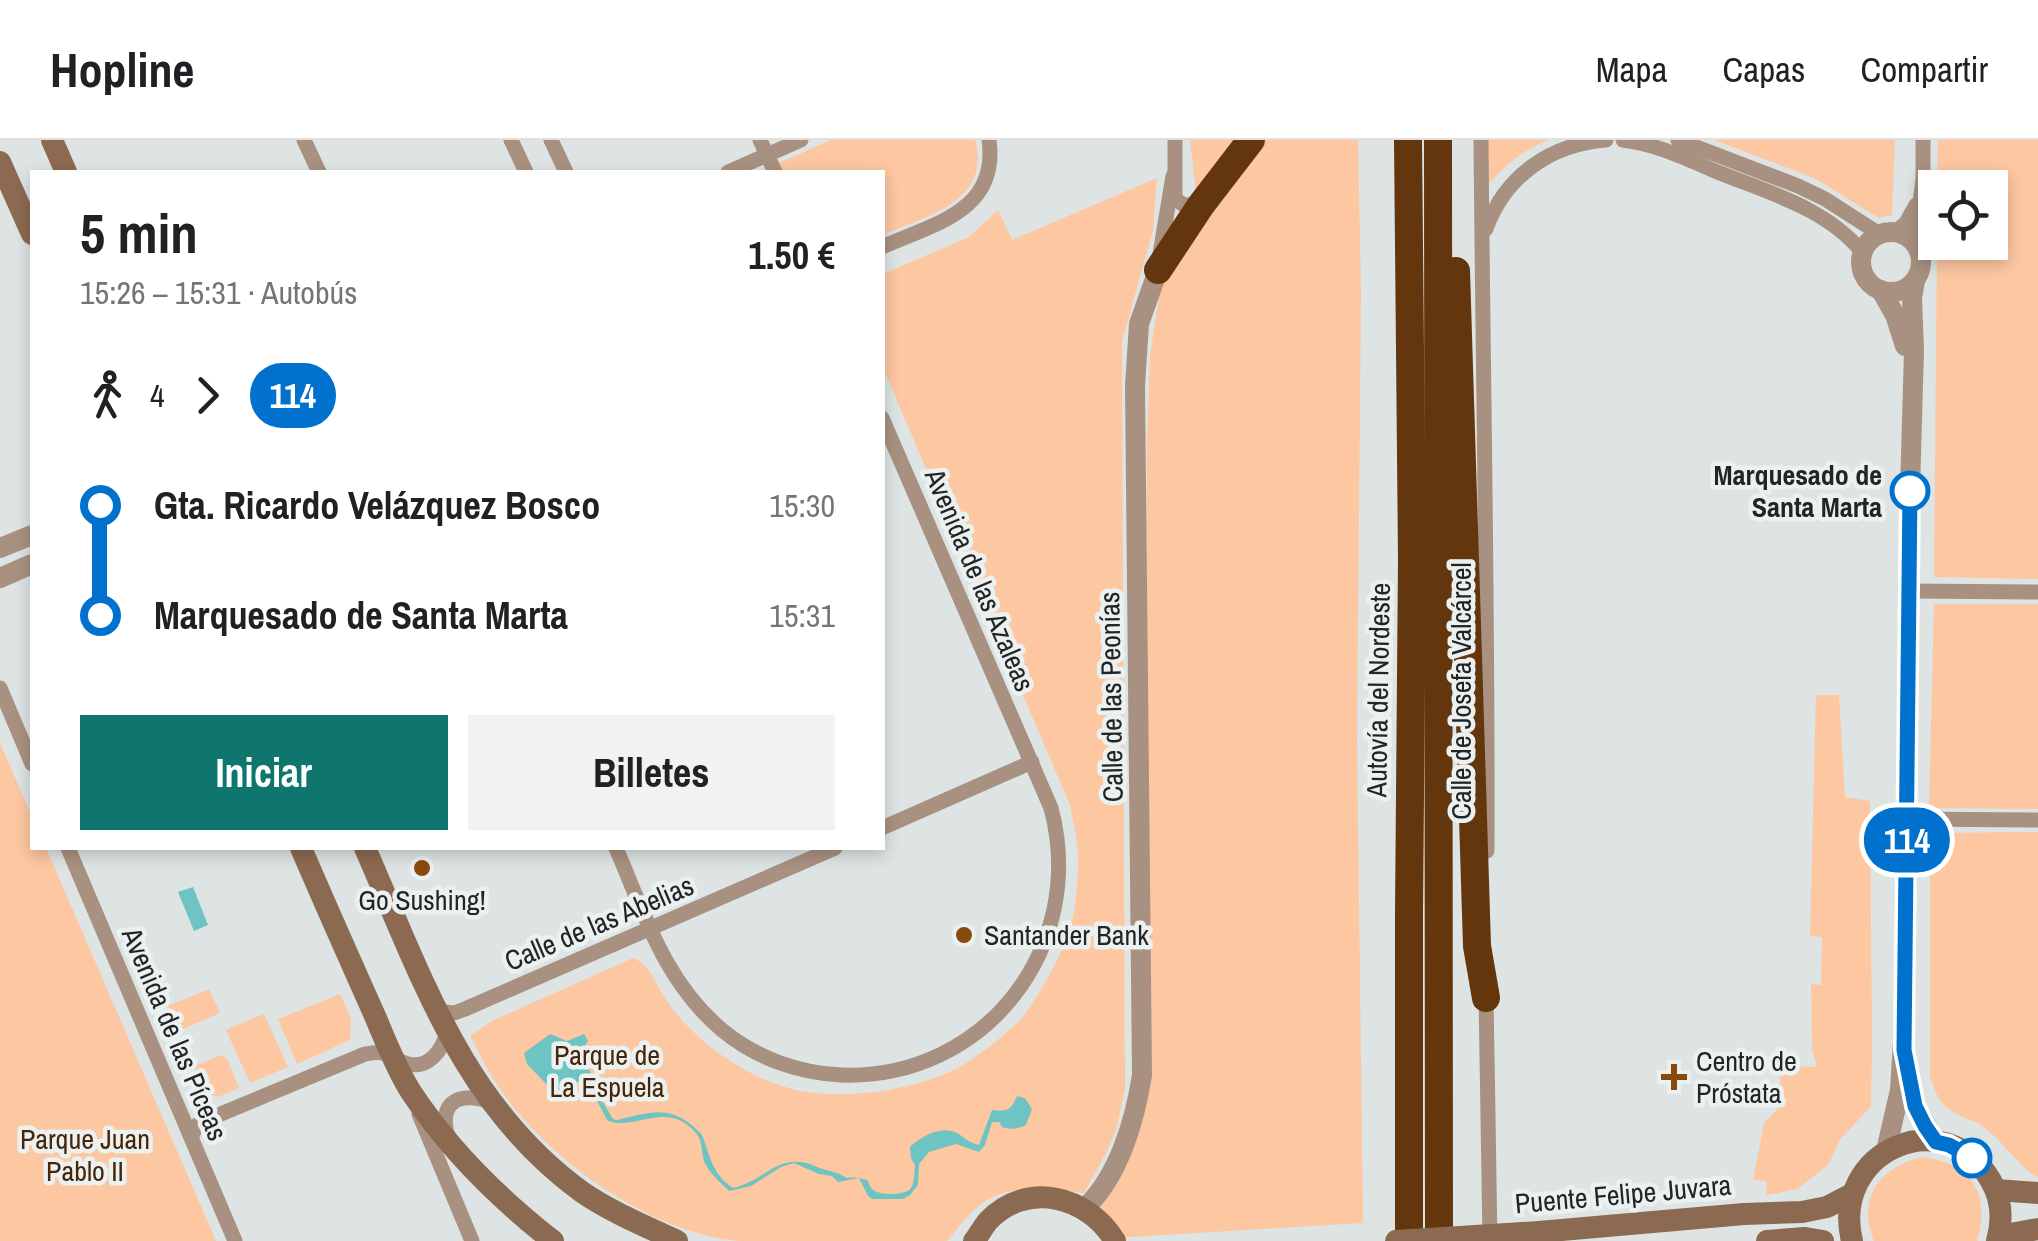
<!DOCTYPE html>
<html lang="es">
<meta charset="utf-8">
<style>
:root{--surface:#fff;--page:#f2f2f2;--text:#202124;--muted:#757577;--line:#e0e0e0;--accent:#0f766e}
body{margin:0;font-family:"Archivo Narrow",sans-serif;background:var(--page);color:var(--text);height:100vh;display:flex;flex-direction:column;font-size:38px;white-space:nowrap}
*{box-sizing:border-box;margin:0}
p{font-size:32px;color:var(--muted)}
.icon{flex:none;width:55px;height:55px;fill:none;stroke:currentColor;stroke-width:2;stroke-linecap:round;stroke-linejoin:round}
.map{position:relative;flex:1;overflow:hidden}
.panel{position:absolute;left:30px;top:30px;width:855px;height:680px;display:flex;flex-direction:column;background:var(--surface);border-radius:0px;box-shadow:0 5px 15px #0003}
.panel>*{flex:none}
.badge{padding:0 20px;border-radius:32px;font-size:35px;line-height:65px}
.buttons{position:absolute;left:1918px;top:30px;display:grid;gap:20px}
.buttons a{display:grid;place-items:center;width:90px;height:90px;border-radius:0px;background:var(--surface);box-shadow:0 5px 15px #0003;font-size:50px}
.map>.badge{position:absolute;translate:-50% -50%;box-shadow:0 0 0 5px #fff}
.legs{display:flex;align-items:center;gap:15px;height:110px;padding:0 50px;font-size:32px}
.legs p{margin-inline-start:auto}
.head{display:flex;align-items:center;justify-content:space-between;height:170px;padding:0 50px}
h1{font-size:55px;font-weight:800;line-height:75px}
.button{display:flex;gap:20px;margin-top:auto;padding:20px 50px}
.button a{flex:1;height:115px;border-radius:0px;background:var(--accent);color:#fff;font-size:40px;font-weight:800;line-height:115px;text-align:center}
.button a+a{background:var(--page);color:var(--text)}
ul{padding:0 50px;list-style:none}
li{display:flex;align-items:center;gap:35px;height:110px;font-size:38px}
li i{display:grid;place-items:center;width:15px;height:100%;margin:0 12px;background:currentColor}
li i::after{content:'';width:25px;height:25px;margin:-12px;border:8px solid;border-radius:50%;background:var(--surface)}
li p{margin-inline-start:auto}
li:first-child i{background:linear-gradient(#0000 50%,currentColor 0)}
li:last-child i{background:linear-gradient(currentColor 50%,#0000 0)}
header{display:flex;align-items:center;gap:60px;box-sizing:border-box;height:140px;padding:0 50px;background:var(--surface);border-bottom:2px solid var(--line)}
header strong{font-size:48px}
nav{display:flex;gap:55px;margin-inline-start:auto;font-size:35px}
.map>svg:first-child{display:block}
.green{fill:#fdc7a1}
.water{fill:#6ec3c3}
.lines{fill:none;stroke-linecap:round;stroke-linejoin:round}
.minor{stroke:#a99181;stroke-width:15}
.tertiary{stroke:#a99181;stroke-width:20}
.secondary{stroke:#8c6a52;stroke-width:22}
.motorway{stroke:#63360d;stroke-width:28}
.secondary-bridge{stroke:#8c6a52;stroke-width:22}
.line-1-casing{stroke:#fff;stroke-width:22}
.line-1{stroke:#0072ce;stroke-width:15}
.stop-1-dot{fill:#fff;stroke:#0072ce;stroke-width:5}
.poi-dot{fill:#894a0f;stroke:#ebf1f1;stroke-width:4}
.labels{text-anchor:middle;dominant-baseline:central;stroke-width:9;stroke-linejoin:round;paint-order:stroke}
.stop-label{font-size:28px;font-weight:bold;fill:#232525;stroke:#ebf1f1;text-anchor:end}
.street-label{font-size:28px;fill:#232525;stroke:#ebf1f1}
.poi-label{font-size:28px;fill:#232525;stroke:#ebf1f1;text-anchor:start}
.park-label{font-size:28px;fill:#482506;stroke:#ebf1f1}
</style>
<header>
<strong>Hopline</strong>
<nav><a>Mapa</a><a>Capas</a><a>Compartir</a></nav>
</header>
<div class="map">
<svg width="2038" height="1101" viewBox="0 0 2038 1101">
<rect width="100%" height="100%" fill="#dde4e3"/>
<g class="green">
<path d="M831,0H975C992,62 926,76 883,95L882,32H758Z"/>
<path d="M1190,0H1358L1361,152L1357,599L1363,1083L1113,1098L1099,1069L1113,1044L1142,977L1147,302L1150,215L1160,151L1173,123L1196,54Z"/>
<path d="M1487,0H1549C1522,10 1505,26 1486,46Z"/>
<path d="M1714,0H1895L1892,75L1879,78L1814,38Z"/>
<path d="M1938,0H2038V439L1934,437L1937,103L1990,102V48L1937,47Z"/>
<path d="M1157,38L1153,90L1122,202L1125,949L1116,990L1107,1011L1084,1053C1052,1049 1007,1043 980,1065C968,1074 957,1089 947,1101C901,1101 855,1101 809,1101C786,1101 762,1101 740,1101C650,1094 544,1017 496,943C486,928 478,911 470,896L492,881L633,818C653,827 653,841 665,858C691,898 739,933 785,947C837,963 922,951 968,922C981,914 1011,890 1021,879C1037,860 1065,810 1071,786C1075,771 1079,733 1078,718C1078,701 1073,682 1070,665L883,228V134L969,97L998,70L1012,100Z"/>
<path d="M1934,464H2038V669L1929,668Z"/>
<path d="M1816,555H1839L1845,657L1870,661L1872,901L1871,966L1840,1000L1828,1025L1797,1049L1767,1055L1766,1041L1753,1040L1764,983L1778,969L1781,926L1817,927L1812,909L1811,844L1821,845L1822,797L1810,796Z"/>
<path d="M0,603L32,677V708H46L216,1101H0Z"/>
<path d="M2038,692V1036L2037,1037C2014,1023 2002,998 1979,984C1967,978 1954,975 1944,965C1937,958 1934,947 1930,938V693Z"/>
<path d="M209,849L220,873L178,891L168,866Z"/>
<path d="M340,854L351,879L350,900L297,924L278,879Z"/>
<path d="M264,874L288,927L250,943L226,890Z"/>
<path d="M222,915L227,919L239,948L218,957L204,953L194,926Z"/>
<path d="M1922,1017C1971,1023 1991,1053 1977,1101H1874C1856,1058 1880,1027 1922,1017Z"/>
</g>
<g class="water">
<path d="M193,747L208,785L194,791L178,752Z"/>
<path d="M550,894L567,901L584,894L588,901L583,909L581,919L591,933L601,959L613,979L617,980C648,973 669,964 695,988C701,994 701,992 704,1000C711,1021 714,1035 733,1048C767,1040 779,1010 817,1027C829,1032 836,1031 847,1038C855,1037 859,1038 867,1040C870,1045 871,1050 877,1052C884,1055 905,1055 910,1049C915,1044 914,1032 915,1025L911,1018L910,1007C922,996 941,985 957,993C965,998 970,1003 979,1005L992,970C1008,972 1011,970 1017,956L1025,958L1032,969L1026,985C1017,989 1011,990 1002,987L999,982H992L985,1005L979,1012L956,1004L929,1012L919,1024L918,1045L910,1055L903,1059H872L868,1056L859,1038L838,1042L832,1036L819,1034L794,1023L781,1027L751,1046L729,1051C721,1043 708,1032 704,1021C701,1011 703,1000 695,992C666,959 632,993 607,980L592,951L587,933C576,943 570,954 553,951L527,924L524,913Z"/>
</g>
<g class="lines">
<g class="minor">
<path d="M304,0L319,32"/>
<path d="M511,0L526,32"/>
<path d="M551,0L566,32"/>
<path d="M760,0L775,32"/>
<path d="M1175,0V59L1184,65H1201"/>
<path d="M1481,0C1483,237 1488,474 1487,711"/>
<path d="M1623,0C1657,4 1689,20 1720,33C1770,53 1827,69 1862,112"/>
<path d="M1678,0L1798,46L1825,59L1878,93"/>
<path d="M728,32L801,0"/>
<path d="M1486,89C1505,36 1551,4 1606,0"/>
<path d="M1895,92L1906,83L1916,65"/>
<path d="M1915,104L1923,39V0"/>
<path d="M882,107C934,84 999,71 989,0"/>
<path d="M1159,120L1173,36"/>
<path d="M1909,451L2038,452"/>
<path d="M0,548L32,624"/>
<path d="M1907,679L2038,680"/>
<path d="M882,688L1032,622"/>
<path d="M68,708L235,1101"/>
<path d="M616,708C645,775 664,841 722,890C756,918 798,933 841,935C985,940 1088,807 1051,668L882,278"/>
<path d="M1486,854L1490,1101"/>
<path d="M436,871L454,873L465,869L835,708"/>
<path d="M419,974L472,1101"/>
<path d="M192,996L197,985L204,981L365,914C390,909 386,917 405,923C428,931 443,910 447,891"/>
<path d="M448,997C438,962 458,952 489,961"/>
</g>
<g class="tertiary">
<circle cx="1891" cy="122" r="30"/>
<path d="M1881,150L1895,175L1905,206"/>
<path d="M0,408L32,395"/>
<path d="M0,438L32,424"/>
<path d="M1907,936L1915,966L1936,1002"/>
<path d="M1886,1011L1900,950L1905,868L1910,350L1914,210L1912,158L1915,141"/>
<path d="M1085,1068C1119,1036 1135,980 1142,935L1135,246L1139,184L1158,130"/>
</g>
<g class="secondary">
<path d="M52,0L66,32"/>
<path d="M0,22L32,94"/>
<path d="M301,708C325,764 350,820 375,876C386,902 396,928 411,952C450,1011 498,1058 553,1101"/>
<path d="M365,708C421,835 463,966 582,1052C611,1072 645,1086 677,1101"/>
<path d="M1996,1050L2038,1053"/>
<path d="M1539,1092L1744,1074L1802,1072L1827,1067L1852,1054"/>
<path d="M1999,1096L2038,1089"/>
<path d="M974,1101C979,1095 983,1087 988,1081C1027,1040 1088,1056 1115,1101"/>
<path d="M1767,1101L1805,1098L1823,1101"/>
<path d="M1852,1101C1830,1011 1945,960 1991,1041C2002,1060 2003,1080 1997,1101"/>
</g>
<g class="motorway">
<path d="M1408,0L1412,419L1409,773V1101"/>
<path d="M1438,0L1439,1101"/>
<path d="M1158,130L1201,65L1251,0"/>
<path d="M1456,131L1477,806L1486,858"/>
</g>
<path class="secondary-bridge" d="M1396,1101L1539,1092"/>
</g>
<g class="lines">
<defs>
<path id="line-1" d="M1910,351L1904,910L1915,966L1925,986L1936,1002L1949,1005L1972,1018"/>
</defs>
<use href="#line-1" class="line-1-casing"/>
<use href="#line-1" class="line-1"/>
</g>
<g class="stop-1-dot">
<circle cx="1910" cy="351" r="18"/>
<circle cx="1972" cy="1018" r="18"/>
</g>
<g class="poi-dot">
<circle cx="422" cy="728" r="10"/>
<circle cx="964" cy="795" r="10"/>
<path d="M1669 922h10v10h10v10h-10v10h-10v-10h-10v-10h10z"/>
</g>
<g class="labels">
<g class="stop-label">
<text x="1882" y="335">Marquesado de<tspan x="1882" dy="32">Santa Marta</tspan></text>
</g>
<g class="street-label">
<text transform="translate(980 440) rotate(67)">Avenida de las Azaleas</text>
<text transform="translate(1378 550) rotate(-89)">Autovía del Nordeste</text>
<text transform="translate(1461 551) rotate(-90)">Calle de Josefa Valcárcel</text>
<text transform="translate(1111 557) rotate(-91)">Calle de las Peonías</text>
<text transform="translate(599 783) rotate(-23)">Calle de las Abelias</text>
<text transform="translate(175 894) rotate(67)">Avenida de las Píceas</text>
<text transform="translate(1623 1054) rotate(-5)">Puente Felipe Juvara</text>
</g>
<g class="poi-label">
<text x="422" y="760" text-anchor="middle">Go Sushing!</text>
<text x="984" y="795">Santander Bank</text>
<text x="1696" y="921">Centro de<tspan x="1696" dy="32">Próstata</tspan></text>
</g>
<g class="park-label">
<text x="607" y="915">Parque de<tspan x="607" dy="32">La Espuela</tspan></text>
<text x="85" y="999">Parque Juan<tspan x="85" dy="32">Pablo II</tspan></text>
</g>
</g>
</svg>
<div class="buttons">
<a><svg class="icon" aria-label="locate" viewBox="0 0 24 24"><circle cx="12" cy="12" r="6"/><path d="M12 2v4M12 18v4M2 12h4M18 12h4"/></svg></a>
</div>
<b class="badge" style="left:1907px;top:700px;background:#0072ce;color:#fff">114</b>
<section class="panel">
<div class="head"><div><h1>5 min</h1><p>15:26 – 15:31 · Autobús</p></div><b>1.50 €</b></div>
<div class="legs"><svg class="icon" aria-label="walk" viewBox="0 0 24 24"><circle cx="13" cy="4" r="2"/><path d="M13 8l-2 6 4 7M11 14l-3 7M7 12l3-4h3l4 4"/></svg>4<svg class="icon" aria-label="forward" viewBox="0 0 24 24"><path d="M9 5l7 7-7 7"/></svg><b class="badge" style="background:#0072ce;color:#fff">114</b></div>
<ul>
<li><i style="color:#0072ce"></i><b>Gta. Ricardo Velázquez Bosco</b><p>15:30</p></li>
<li><i style="color:#0072ce"></i><b>Marquesado de Santa Marta</b><p>15:31</p></li>
</ul>
<div class="button"><a>Iniciar</a><a>Billetes</a></div>
</section>
</div>
